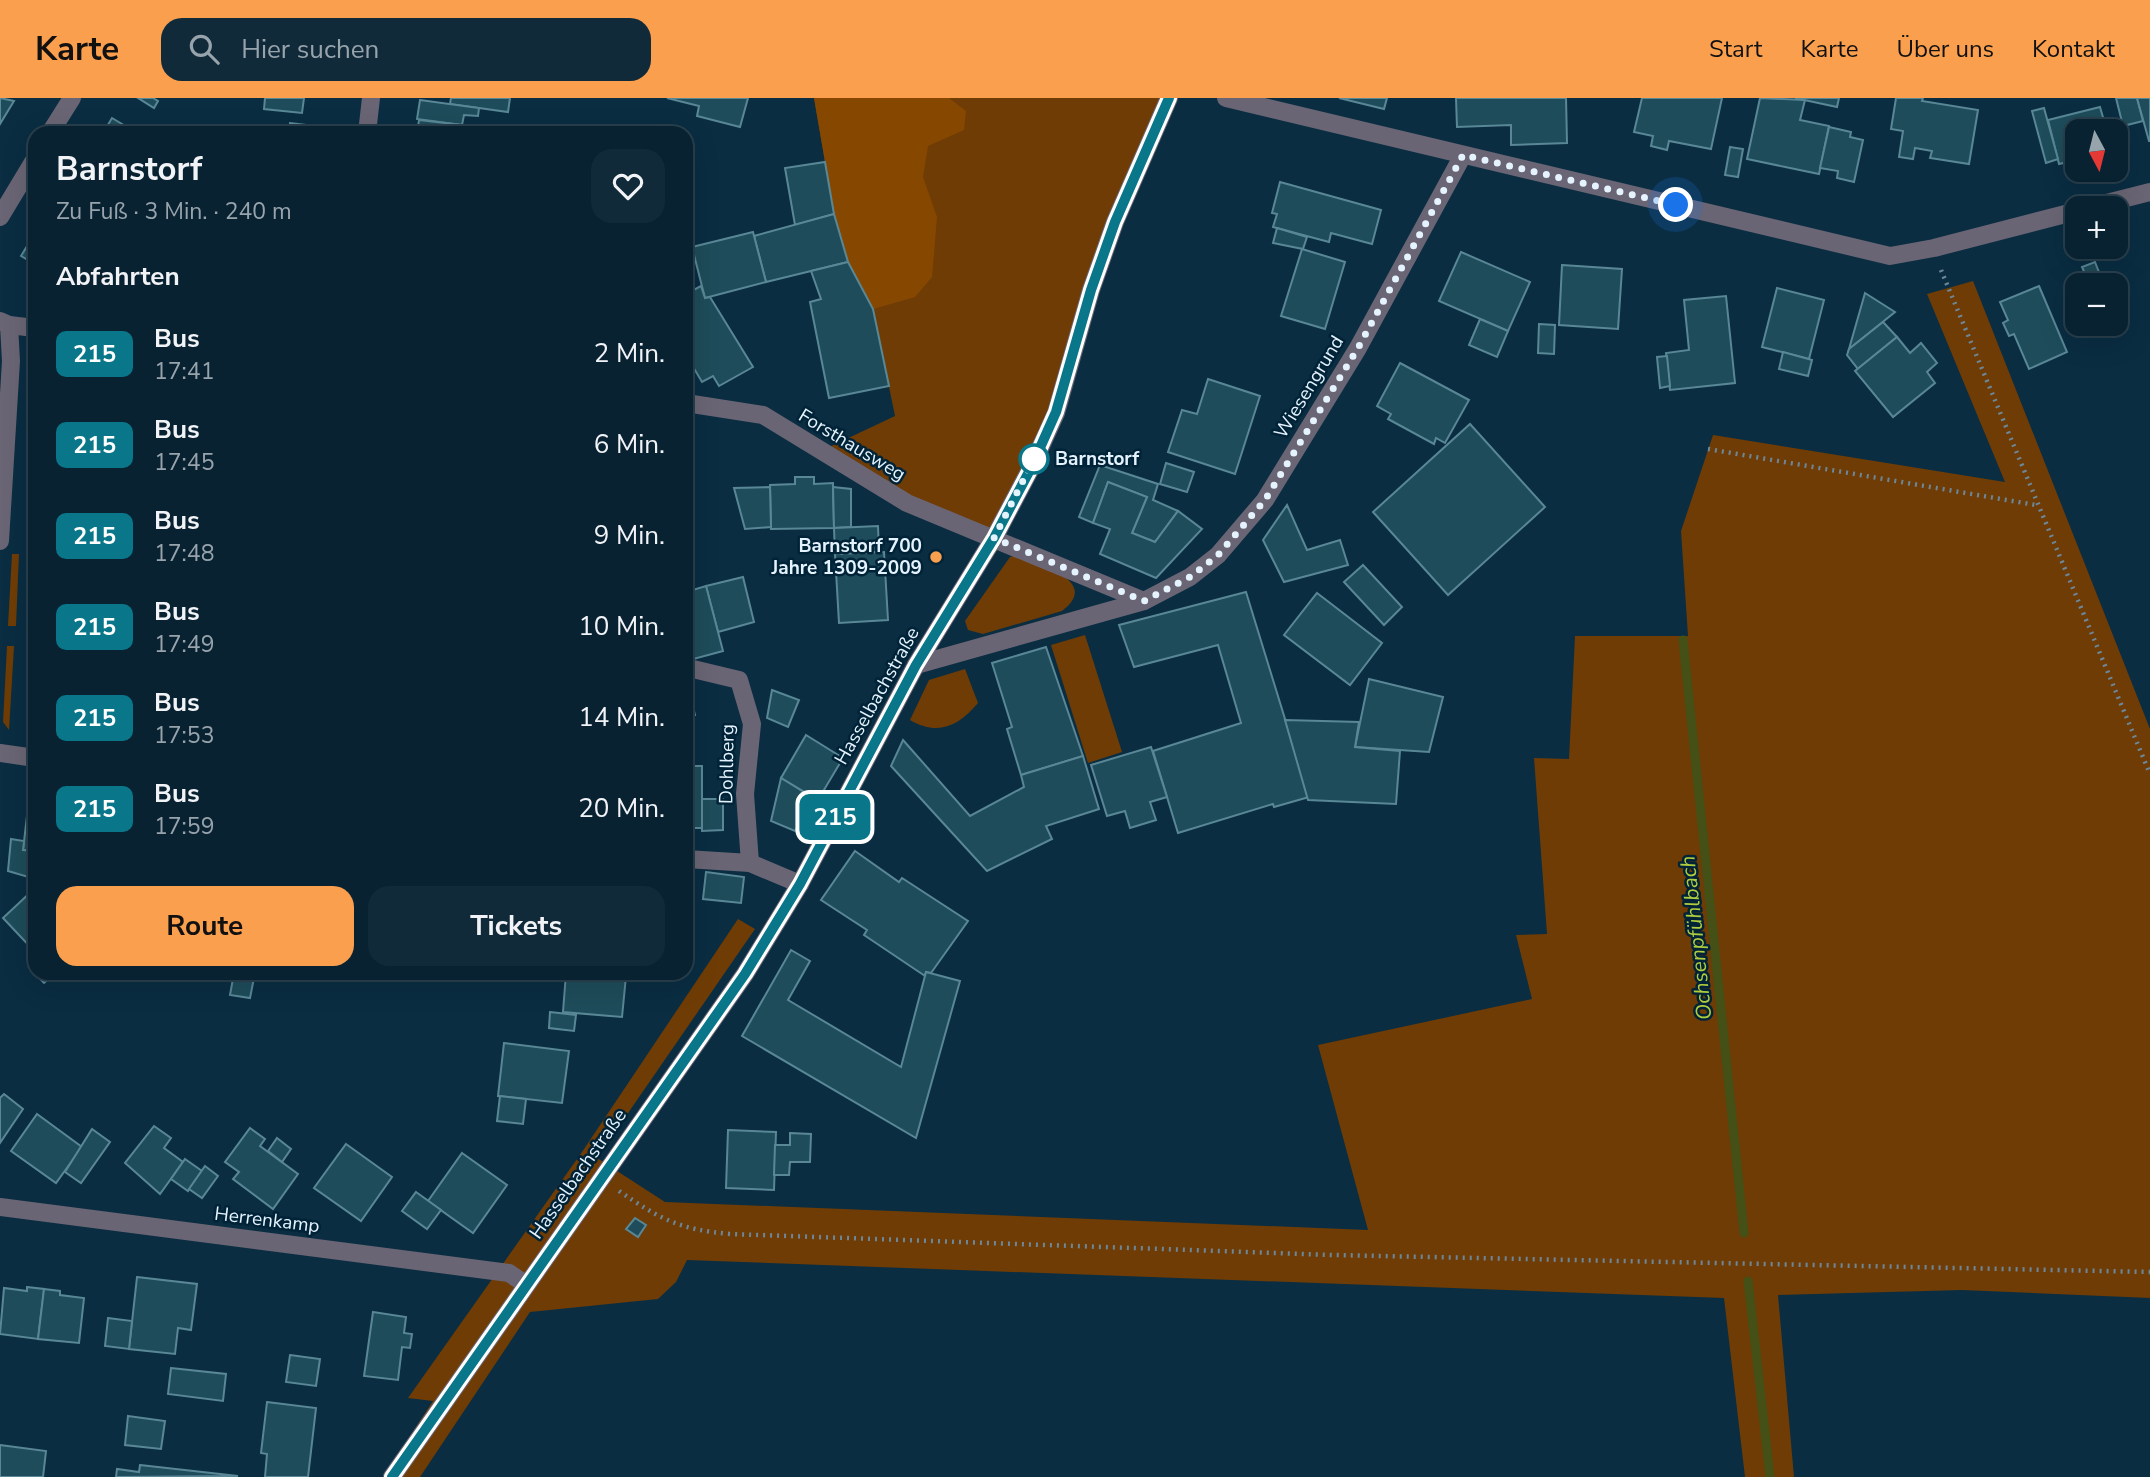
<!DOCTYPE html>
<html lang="de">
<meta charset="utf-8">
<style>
:root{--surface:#082232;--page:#112a3a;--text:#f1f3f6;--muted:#98a4ac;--line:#293f4d;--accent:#fa9f4e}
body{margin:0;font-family:"Nunito Sans",sans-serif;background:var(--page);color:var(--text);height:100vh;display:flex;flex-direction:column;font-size:26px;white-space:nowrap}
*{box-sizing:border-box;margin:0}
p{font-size:23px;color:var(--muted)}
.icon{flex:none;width:38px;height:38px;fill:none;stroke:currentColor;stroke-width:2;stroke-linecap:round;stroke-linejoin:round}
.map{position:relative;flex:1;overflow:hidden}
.drawer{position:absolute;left:28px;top:28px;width:665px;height:854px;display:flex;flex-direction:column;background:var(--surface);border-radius:21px;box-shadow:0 7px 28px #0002,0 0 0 2px var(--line)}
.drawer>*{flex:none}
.badge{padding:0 14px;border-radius:10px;font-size:24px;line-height:46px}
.needle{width:46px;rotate:173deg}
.tools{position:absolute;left:2065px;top:21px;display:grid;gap:14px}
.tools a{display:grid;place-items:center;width:63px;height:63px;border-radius:14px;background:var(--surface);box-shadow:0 7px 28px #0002,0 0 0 2px var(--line);font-size:35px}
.you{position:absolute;width:35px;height:35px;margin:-18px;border:5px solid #fff;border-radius:50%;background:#1a73e8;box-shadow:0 0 0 10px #1a73e833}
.map>.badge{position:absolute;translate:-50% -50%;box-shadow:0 0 0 4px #fff}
h2{padding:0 28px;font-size:26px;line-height:63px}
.round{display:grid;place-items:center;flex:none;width:74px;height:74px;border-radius:21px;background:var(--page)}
.overview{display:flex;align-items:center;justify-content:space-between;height:119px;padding:0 28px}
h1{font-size:33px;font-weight:700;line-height:52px}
.cta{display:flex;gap:14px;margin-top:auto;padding:14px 28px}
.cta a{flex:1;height:80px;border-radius:21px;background:var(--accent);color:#111;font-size:28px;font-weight:700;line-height:80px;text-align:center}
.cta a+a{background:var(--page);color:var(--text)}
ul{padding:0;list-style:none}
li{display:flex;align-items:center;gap:21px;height:91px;padding:0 28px}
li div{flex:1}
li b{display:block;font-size:26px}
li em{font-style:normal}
li .badge{min-width:77px;font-weight:700;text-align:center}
header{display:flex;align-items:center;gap:42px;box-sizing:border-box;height:98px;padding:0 35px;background:var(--accent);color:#111}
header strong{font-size:33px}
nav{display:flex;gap:38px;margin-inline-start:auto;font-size:24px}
.search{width:490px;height:63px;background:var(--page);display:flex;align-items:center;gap:18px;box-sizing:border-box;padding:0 24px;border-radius:21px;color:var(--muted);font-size:26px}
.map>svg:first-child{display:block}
.green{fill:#6f3c05}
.forest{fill:#864800}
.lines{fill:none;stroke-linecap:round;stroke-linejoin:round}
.stream{stroke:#445015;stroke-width:9}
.building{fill:#1e4c5a;stroke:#598796;stroke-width:2}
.path{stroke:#6d8798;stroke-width:4.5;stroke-dasharray:2 5;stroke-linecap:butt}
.minor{stroke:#6a6574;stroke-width:18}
.line-casing{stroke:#fff;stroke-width:16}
.line{stroke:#097689;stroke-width:10}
.walk{stroke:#e4f3fe;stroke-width:7;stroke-dasharray:0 12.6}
.stop-dot{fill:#fff;stroke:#097689;stroke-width:3.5}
.poi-dot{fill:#fa9f4e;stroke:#012338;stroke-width:2.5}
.labels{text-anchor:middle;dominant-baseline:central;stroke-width:5;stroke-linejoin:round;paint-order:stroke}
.street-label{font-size:19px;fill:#e4f3fe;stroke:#012338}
.stop-label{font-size:19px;font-weight:bold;fill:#e4f3fe;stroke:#012338;text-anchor:start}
.poi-label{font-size:19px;font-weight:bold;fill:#e4f3fe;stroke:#012338;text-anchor:end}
.water-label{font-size:21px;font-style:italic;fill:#b1cd3d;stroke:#012338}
</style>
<header>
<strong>Karte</strong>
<div class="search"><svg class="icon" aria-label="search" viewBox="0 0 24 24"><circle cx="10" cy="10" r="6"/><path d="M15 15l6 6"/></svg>Hier suchen</div>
<nav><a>Start</a><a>Karte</a><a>Über uns</a><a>Kontakt</a></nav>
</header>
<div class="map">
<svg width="2150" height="1379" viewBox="0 0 2150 1379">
<rect width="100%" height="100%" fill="#0a2d42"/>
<g class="green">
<path d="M814,0H1165L1054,314L992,434L909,401L825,351L895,318L873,211L848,164L834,116Z"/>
<path d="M1973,183L2150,631V1200L1962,1192L1778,1197L1794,1379H1745L1724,1200L687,1162L676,1184L658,1201L530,1214L420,1379H383L433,1303L408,1300L582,1054L738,821L755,831L597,1060L665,1104L1368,1132L1318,947L1532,901L1516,837L1547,836L1534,660L1569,661L1575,538H1688L1681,433L1713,337L2005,384L1927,196Z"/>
<path d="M12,456H19L16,528H8Z"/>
<path d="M1017,457C1038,466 1102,483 1062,513L983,536L968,532L965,523L1010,459Z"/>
<path d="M1085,537L1122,654L1088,665L1051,547Z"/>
<path d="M7,548H14L9,632L3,624Z"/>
<path d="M965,571L978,605C958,629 937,638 910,622L929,582Z"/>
</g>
<path class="forest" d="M814,0H949L966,13L964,32L928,48L923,79L937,119L932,179L915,199L873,211L848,164L834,116Z"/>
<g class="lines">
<g class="stream">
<path d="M1683,542L1744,1135"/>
<path d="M1748,1183L1770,1379"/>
</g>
</g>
<g class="building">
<path d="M0,0L14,3L0,26Z"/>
<path d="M138,0H153L158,3L154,10Z"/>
<path d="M265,0H304L302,15L264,11Z"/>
<path d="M451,0H510L508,14L450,6Z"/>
<path d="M667,0H748L740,29L697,18L699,8Z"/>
<path d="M1339,0H1387L1384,11Z"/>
<path d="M1456,0H1566L1567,45L1511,47V27L1457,29Z"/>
<path d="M1642,0H1722L1711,51L1669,43L1667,52L1651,48L1653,38L1634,34Z"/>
<path d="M1760,0L1805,2L1800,22L1829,28L1819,76L1747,61Z"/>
<path d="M1795,0H1839L1837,9Z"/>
<path d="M1896,0H1923L1922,3L1978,12L1969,66L1930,60L1932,53L1915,50L1913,61L1899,59L1903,33L1891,31Z"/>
<path d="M2116,0H2137L2143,23L2123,28Z"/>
<path d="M2137,0H2150V43H2149Z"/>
<path d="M420,2L479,10L478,18L464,17L462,27L417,21Z"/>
<path d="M2100,9L2107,33H2077V65L2073,66L2072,63L2059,66L2048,22Z"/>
<path d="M2044,10L2058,61L2046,65L2032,13Z"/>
<path d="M112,20L137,35H103Z"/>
<path d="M419,22L462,27L461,35H417Z"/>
<path d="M290,25L330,30V35H289Z"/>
<path d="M1829,29L1851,34L1850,39L1863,42L1854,84L1837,80L1838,73L1820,70Z"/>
<path d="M1730,49L1743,51L1738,79L1725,77Z"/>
<path d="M825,64L834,116L795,127L785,70Z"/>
<path d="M1280,84L1381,112L1372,146L1331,135L1329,144L1273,129L1277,116L1272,115Z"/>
<path d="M834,116L848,164L766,184L754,138Z"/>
<path d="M1277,130L1307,139L1303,151L1273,145Z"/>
<path d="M753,134L766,184L705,200L692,149Z"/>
<path d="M35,135V166L21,158Z"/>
<path d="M1302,151L1345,164L1325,231L1281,218Z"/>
<path d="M1461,154L1530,184L1508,233L1439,203Z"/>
<path d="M848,164L873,211L889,288L829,300L810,204L821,201L811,173Z"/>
<path d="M2095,164L2104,187H2090L2082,169Z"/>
<path d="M1562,167L1622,171L1618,231L1559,227Z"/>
<path d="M701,188L705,200L710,199L753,269L719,288L713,278L702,284L686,257V196Z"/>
<path d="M2039,188L2067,254L2029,271L2014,236L2009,238L2003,225L2008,222L2000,204Z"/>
<path d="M1777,190L1824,202L1809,261L1762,249Z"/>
<path d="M1865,195L1895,214L1849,251Z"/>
<path d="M1726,198L1735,285L1670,292L1666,255L1689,252L1684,202Z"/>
<path d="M1480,221L1508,233L1497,259L1469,247Z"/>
<path d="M1883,224L1897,239L1858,271L1847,257L1849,251Z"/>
<path d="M1539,226L1555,227L1554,256L1538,255Z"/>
<path d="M1897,239L1910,255L1921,245L1937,265L1927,274L1935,285L1893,319L1855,273Z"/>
<path d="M1783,254L1812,262L1808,278L1779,271Z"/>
<path d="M1667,258L1670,288L1660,290L1657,259Z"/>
<path d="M1400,265L1469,302L1445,345L1436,340L1434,346L1388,321L1391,316L1377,308Z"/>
<path d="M1208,281L1260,298L1235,376L1168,354L1182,312L1197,316Z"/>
<path d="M1470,326L1545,409L1448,497L1373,414Z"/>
<path d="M1166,365L1194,374L1187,394L1160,386Z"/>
<path d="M1100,367L1158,386L1153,402L1178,413L1155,444L1132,435L1147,399L1108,384L1093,425L1079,419Z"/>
<path d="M795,379H814V386L833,385L834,430L771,431L770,387L795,386Z"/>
<path d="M1108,384L1147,399L1132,435L1155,444L1178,413L1202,431L1156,480L1100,456L1110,431L1093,425Z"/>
<path d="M770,389L771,429L745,431L734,390Z"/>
<path d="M833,389L851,391V429L834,430Z"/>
<path d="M1287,407L1307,452L1340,442L1348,467L1284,484L1263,442Z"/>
<path d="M878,428L879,454L835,456L834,430Z"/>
<path d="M884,454L888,522L839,525L835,456Z"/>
<path d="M1363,467L1402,509L1384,527L1344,484Z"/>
<path d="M743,479L754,524L718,534L706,488Z"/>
<path d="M706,488L723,553L686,563V494Z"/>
<path d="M1246,494L1309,699L1274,709L1273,706L1178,735L1153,653L1241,625L1218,547L1134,569L1119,527Z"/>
<path d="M1317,495L1382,545L1350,587L1284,537Z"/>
<path d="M1046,549L1083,658L1021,677L1007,631L1012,629L992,565Z"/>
<path d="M1369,581L1443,599L1429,654L1355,649Z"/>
<path d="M772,592L799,602L788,629L767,620Z"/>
<path d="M690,597L695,617L686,620V598Z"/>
<path d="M1285,622L1359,624L1355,649L1400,653L1396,706L1308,702Z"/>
<path d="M806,637L843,660L818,702L781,680Z"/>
<path d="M903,642L970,718L1024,689L1021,677L1083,658L1099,711L1046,728L1052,741L987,773L891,668Z"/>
<path d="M1151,649L1167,699L1150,704L1156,722L1130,730L1125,713L1107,718L1091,667Z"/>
<rect x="686" y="668" width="16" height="62"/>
<path d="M781,680L815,701L795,733L771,723Z"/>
<path d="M29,701L35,702V753L23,752Z"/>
<path d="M702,701H723V732L702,733Z"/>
<path d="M11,741L24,743L23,752L35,753V781L8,773Z"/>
<path d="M855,753L899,784L902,780L968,823L931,875L926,874L925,878L864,837L867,832L821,802Z"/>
<path d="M706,774L744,779L741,805L703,801Z"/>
<path d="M33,792L35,794V854L3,820Z"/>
<path d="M791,852L810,863L788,902L901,969L926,874L960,883L916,1040L742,938Z"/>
<path d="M35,864V875H56L44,885L29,869Z"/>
<path d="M234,875H255L250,900L230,897Z"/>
<path d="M566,875L626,878L622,919L563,914Z"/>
<path d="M550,914L576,917L574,933L549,930Z"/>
<path d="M504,945L569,953L562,1005L498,998Z"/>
<path d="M4,996L23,1011L0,1045V1000Z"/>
<path d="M500,998L526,1001L523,1026L497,1023Z"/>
<path d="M37,1016L82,1049L56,1085L11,1053Z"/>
<path d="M154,1028L171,1040L164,1050L183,1064L160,1096L125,1065Z"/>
<path d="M250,1030L265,1041L260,1048L298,1076L273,1111L233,1081L239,1074L225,1064Z"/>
<path d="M92,1031L110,1044L81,1085L65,1074Z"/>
<path d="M728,1032L776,1034L774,1092L726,1090Z"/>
<path d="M790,1035L811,1036L810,1064H790L789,1077H774L775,1047H790Z"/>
<path d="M277,1040L291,1051L282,1064L268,1053Z"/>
<path d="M346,1046L392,1079L361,1123L314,1090Z"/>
<path d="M462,1055L507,1087L473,1135L428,1103Z"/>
<path d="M185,1061L202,1073L188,1093L171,1081Z"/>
<path d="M205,1068L218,1078L202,1100L189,1091Z"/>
<path d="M416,1094L441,1112L427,1131L402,1113Z"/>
<path d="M635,1120L646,1127L638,1139L626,1131Z"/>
<path d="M137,1179L197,1186L191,1232L178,1230L175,1256L129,1251Z"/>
<path d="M27,1189L44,1191L38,1241L0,1236L4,1190L27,1193Z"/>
<path d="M44,1191L60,1193V1197L84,1200L79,1245L38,1241Z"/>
<path d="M373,1214L406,1219L404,1235L412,1236L410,1250L402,1249L398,1282L364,1278Z"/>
<path d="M108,1220L132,1223L129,1251L105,1248Z"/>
<path d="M290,1257L320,1261L316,1288L286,1284Z"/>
<path d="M171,1270L226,1276L223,1303L168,1296Z"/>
<path d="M267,1304L316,1310L308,1379H265L267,1356L261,1355Z"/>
<path d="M128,1318L165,1323L161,1351L125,1347Z"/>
<path d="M0,1347L46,1353L43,1379H0Z"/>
<path d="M140,1367L238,1378L116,1379L117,1371L139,1374Z"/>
</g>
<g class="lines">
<g class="path">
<path d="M1941,172L2150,676"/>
<path d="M1708,351L2036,407"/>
<path d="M619,1093C660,1121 680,1132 731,1136L1333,1157L2150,1174"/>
</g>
<g class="minor">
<path d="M1226,0L1890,158L1934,150L2077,113"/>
<path d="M50,35L72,0"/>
<path d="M367,35L371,0"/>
<path d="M2087,110L2150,94"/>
<path d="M0,119L35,61"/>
<path d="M0,223L9,227L35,230"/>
<path d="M686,305L763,317L907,405L1144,503"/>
<path d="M0,443L11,263L9,227"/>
<path d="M916,567L1144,503L1190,479L1218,457L1265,402L1358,250L1463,57"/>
<path d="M686,573L693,571L739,582L752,626L745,696L750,765"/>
<path d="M0,655L35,660"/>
<path d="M686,761L750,765L800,786"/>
<path d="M0,1109L509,1175L525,1186"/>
<path d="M392,1379L745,876L800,786L916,567L994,440L1031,370L1056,315L1091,192L1115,124L1169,0"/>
</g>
</g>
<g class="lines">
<defs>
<path id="line" d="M392,1379L745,876L800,786L916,567L994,440L1031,370L1056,314L1091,192L1115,124L1169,0"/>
</defs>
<use href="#line" class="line-casing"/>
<use href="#line" class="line"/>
<path class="walk" d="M1034,361L994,440L1144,503L1190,479L1218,457L1265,402L1358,250L1463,57L1676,107"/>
</g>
<circle class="stop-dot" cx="1034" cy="361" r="14"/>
<circle class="poi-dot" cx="936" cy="459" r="7"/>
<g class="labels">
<g class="street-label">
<text transform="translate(1309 289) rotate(-59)">Wiesengrund</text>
<text transform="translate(852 347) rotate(31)">Forsthausweg</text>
<text transform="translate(877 598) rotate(-61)">Hasselbachstraße</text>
<text transform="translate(727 666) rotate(-89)">Dohlberg</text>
<text transform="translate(578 1076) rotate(-55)">Hasselbachstraße</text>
<text transform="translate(267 1122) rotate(7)">Herrenkamp</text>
</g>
<g class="stop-label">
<text x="1055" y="361">Barnstorf</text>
</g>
<g class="poi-label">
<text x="922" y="448">Barnstorf 700<tspan x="922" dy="22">Jahre 1309-2009</tspan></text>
</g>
<g class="water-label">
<text transform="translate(1696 840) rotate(-96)">Ochsenpfühlbach</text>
</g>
</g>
</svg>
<div class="tools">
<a><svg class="needle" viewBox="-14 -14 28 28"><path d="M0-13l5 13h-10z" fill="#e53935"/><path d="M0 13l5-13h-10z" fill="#98a4ac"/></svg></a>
<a>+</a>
<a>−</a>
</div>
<div class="you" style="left:1676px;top:107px"></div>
<b class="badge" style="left:835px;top:719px;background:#097689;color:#fff">215</b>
<section class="drawer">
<div class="overview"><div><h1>Barnstorf</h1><p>Zu Fuß · 3 Min. · 240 m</p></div><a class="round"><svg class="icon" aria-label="heart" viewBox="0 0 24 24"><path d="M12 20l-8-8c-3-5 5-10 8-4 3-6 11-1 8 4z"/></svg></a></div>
<h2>Abfahrten</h2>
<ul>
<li><span class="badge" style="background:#097689;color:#fff">215</span><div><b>Bus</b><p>17:41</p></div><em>2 Min.</em></li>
<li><span class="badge" style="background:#097689;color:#fff">215</span><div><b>Bus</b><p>17:45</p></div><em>6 Min.</em></li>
<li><span class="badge" style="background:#097689;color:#fff">215</span><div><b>Bus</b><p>17:48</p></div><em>9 Min.</em></li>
<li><span class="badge" style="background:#097689;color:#fff">215</span><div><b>Bus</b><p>17:49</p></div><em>10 Min.</em></li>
<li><span class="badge" style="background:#097689;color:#fff">215</span><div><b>Bus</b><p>17:53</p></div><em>14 Min.</em></li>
<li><span class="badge" style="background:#097689;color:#fff">215</span><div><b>Bus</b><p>17:59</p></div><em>20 Min.</em></li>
</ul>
<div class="cta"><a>Route</a><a>Tickets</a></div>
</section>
</div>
